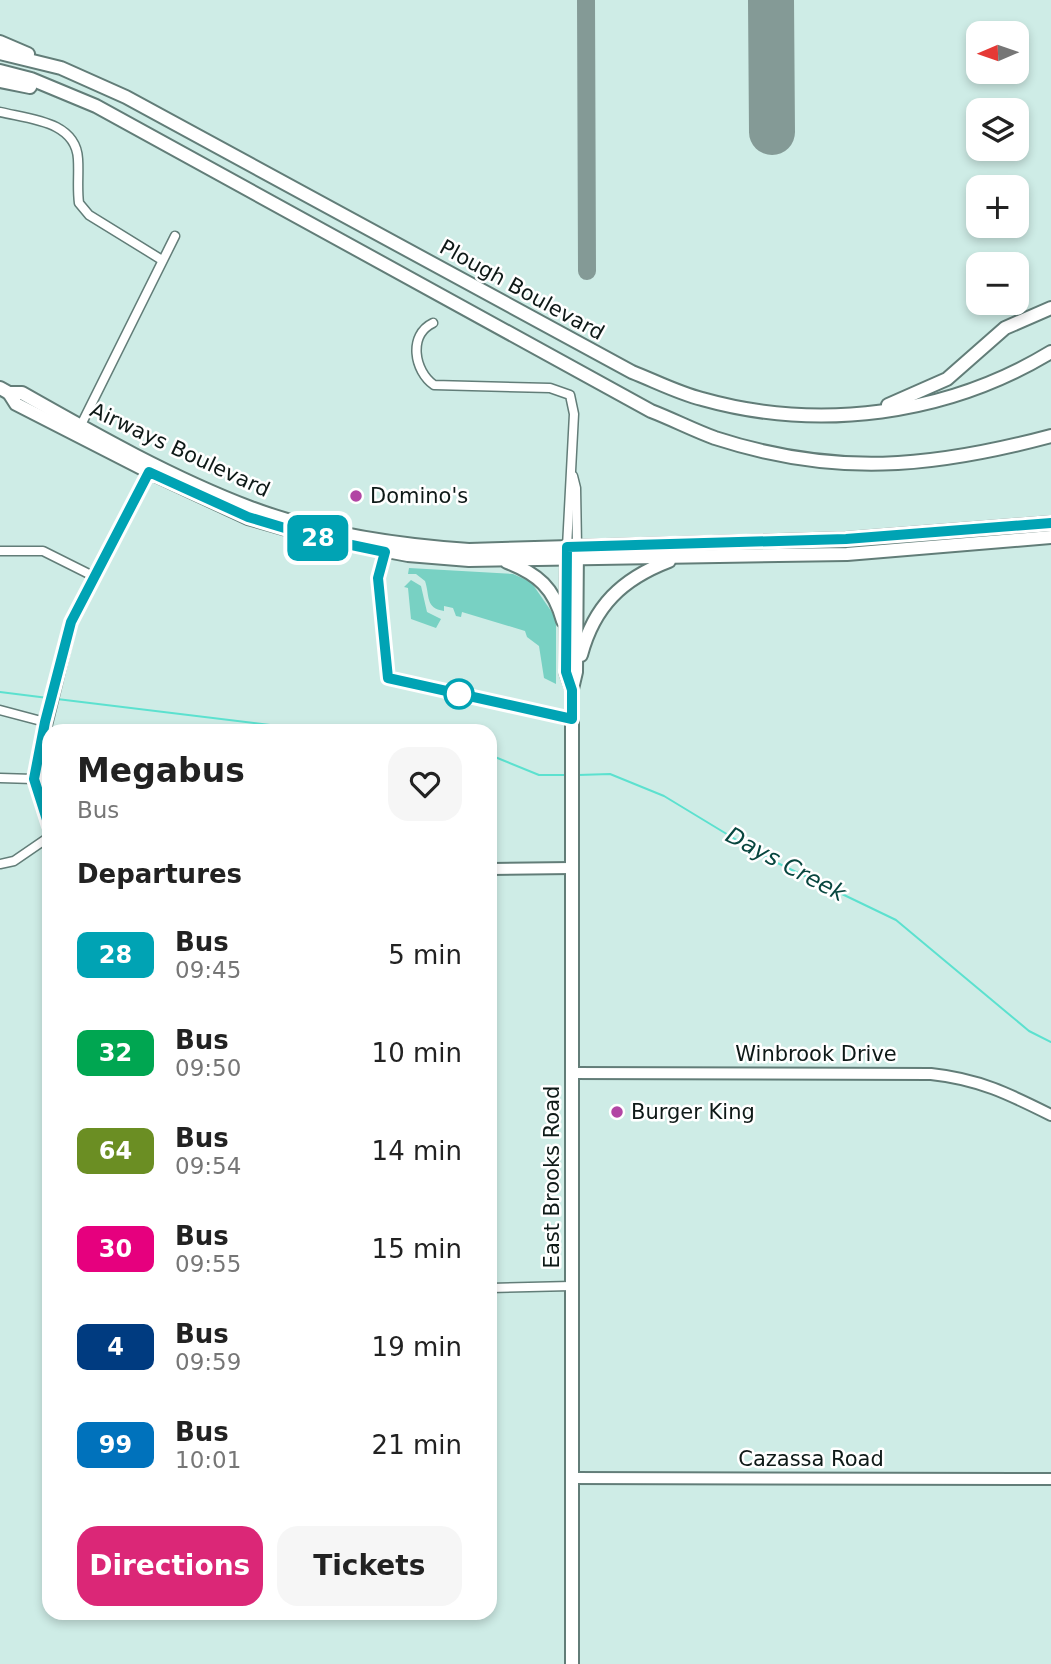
<!DOCTYPE html>
<meta charset="utf-8">
<style>
:root{--surface:#fff;--page:#f6f6f6;--text:#222;--muted:#767676;--accent:#db2777}
body{margin:0;font-family:"DejaVu Sans",sans-serif;background:var(--page);color:var(--text);height:100vh;display:flex;flex-direction:column;font-size:26px;white-space:nowrap}
*{box-sizing:border-box;margin:0}
p{font-size:23px;color:var(--muted)}
.icon{flex:none;width:38px;height:38px;fill:none;stroke:currentColor;stroke-width:2;stroke-linecap:round;stroke-linejoin:round}
.map{position:relative;flex:1;overflow:hidden}
.drawer{position:absolute;left:42px;top:724px;width:455px;height:896px;display:flex;flex-direction:column;background:var(--surface);border-radius:21px;box-shadow:0 4px 10px #0003}
.drawer>*{flex:none}
.badge{padding:0 14px;border-radius:10px;font-size:24px;line-height:46px}
.needle{width:46px;rotate:268deg}
.controls{position:absolute;left:966px;top:21px;display:grid;gap:14px}
.controls a{display:grid;place-items:center;width:63px;height:63px;border-radius:14px;background:var(--surface);box-shadow:0 4px 10px #0003;font-size:35px}
.map>.badge{position:absolute;translate:-50% -50%;box-shadow:0 0 0 4px #fff}
h2{padding:0 35px;font-size:26px;line-height:63px}
.round{display:grid;place-items:center;flex:none;width:74px;height:74px;border-radius:21px;background:var(--page)}
.head{display:flex;align-items:center;justify-content:space-between;height:119px;padding:0 35px}
h1{font-size:33px;font-weight:700;line-height:52px}
.button{display:flex;gap:14px;margin-top:auto;padding:14px 35px}
.button a{flex:1;height:80px;border-radius:21px;background:var(--accent);color:#fff;font-size:28px;font-weight:700;line-height:80px;text-align:center}
.button a+a{background:var(--page);color:var(--text)}
ul{padding:0;list-style:none}
li{display:flex;align-items:center;gap:21px;height:98px;padding:0 35px}
li div{flex:1}
li b{display:block;font-size:26px}
li em{font-style:normal}
li .badge{min-width:77px;font-weight:700;text-align:center}
.map>svg:first-child{display:block}
.green{fill:#78d1c3}
.lines{fill:none;stroke-linecap:round;stroke-linejoin:round}
.stream{stroke:#5ce1cf;stroke-width:2}
.taxiway{stroke:#849a96;stroke-width:18}
.runway{stroke:#849a96;stroke-width:46}
.street-casing{stroke:#627d78;stroke-width:11}
.secondary-casing{stroke:#627d78;stroke-width:14}
.primary-casing{stroke:#627d78;stroke-width:16}
.street{stroke:#fff;stroke-width:8}
.secondary{stroke:#fff;stroke-width:10}
.primary{stroke:#fff;stroke-width:12}
.line-casing{stroke:#fff;stroke-width:16}
.line{stroke:#00a3b4;stroke-width:10}
.poi-dot{fill:#b245a4;stroke:#fff;stroke-width:2.5}
.stop-dot{fill:#fff;stroke:#00a3b4;stroke-width:3.5}
.labels{text-anchor:middle;dominant-baseline:central;stroke-width:5;stroke-linejoin:round;paint-order:stroke}
.street-label{font-size:21px;fill:#0e1917;stroke:#fff}
.poi-label{font-size:21px;fill:#0e1917;stroke:#fff;text-anchor:start}
.water-label{font-size:23px;font-style:italic;fill:#08463f;stroke:#fff}
</style>
<div class="map">
<svg width="1051" height="1664" viewBox="0 0 1051 1664">
<rect width="100%" height="100%" fill="#ceece6"/>
<g class="green">
<path d="M409,568L513,574L531,582L556,618V684L544,678L539,646L527,637L525,631L462,612L461,617L456,616L453,608L444,606V611C425,608 430,596 425,581L416,574H408Z"/>
<path d="M411,580L421,586L427,612L441,619L436,628L411,619L408,588L404,587Z"/>
</g>
<g class="lines">
<g class="stream">
<path d="M0,692L48,698"/>
<path d="M57,699L327,732"/>
<path d="M490,755L539,775H565"/>
<path d="M578,775L610,774L664,796L763,856L896,920L1029,1031L1051,1042"/>
</g>
<path class="taxiway" d="M586,0L587,271"/>
<path class="runway" d="M771,0L772,132"/>
<defs>
<g id="street">
<path d="M0,112C29,119 76,121 78,159C79,174 77,188 79,203L89,215L162,260"/>
<path d="M433,323C408,335 414,371 434,385L550,388L570,395L574,414L567,547"/>
<path d="M80,427L175,236"/>
<path d="M573,476L576,488L577,546"/>
<path d="M0,551H43L93,576"/>
<path d="M0,710L45,722"/>
<path d="M0,778L34,779"/>
<path d="M0,864L14,861L49,837"/>
<path d="M490,1288L571,1286"/>
</g>
<g id="secondary">
<path d="M49,826L34,779L36,767L71,622L152,467"/>
<path d="M490,869L572,868"/>
<path d="M572,1073L931,1074C979,1079 1009,1094 1051,1115"/>
<path d="M571,1478L1051,1479"/>
</g>
<g id="primary">
<path d="M0,42L28,54"/>
<path d="M0,53L61,68L126,97L632,372C655,381 678,393 702,399C819,432 947,415 1051,352"/>
<path d="M0,71L31,79L96,106L651,411C672,419 693,430 715,438C835,477 931,468 1051,436"/>
<path d="M0,81L30,87"/>
<path d="M0,388L9,393H22C96,435 172,478 251,508C320,534 396,545 469,550L846,539L1051,523"/>
<path d="M9,393L16,404L149,472L248,518L318,538L408,555L469,560L847,554L1051,537"/>
<path d="M888,405L947,379L1005,328L1051,308"/>
<path d="M567,551L566,672L572,689"/>
<path d="M507,562C538,574 554,588 563,621"/>
<path d="M581,655C594,606 622,579 669,561"/>
<path d="M572,1664V689L576,672L577,546"/>
</g>
</defs>
<use href="#street" class="street-casing"/>
<use href="#secondary" class="secondary-casing"/>
<use href="#primary" class="primary-casing"/>
<use href="#street" class="street"/>
<use href="#secondary" class="secondary"/>
<use href="#primary" class="primary"/>
</g>
<g class="lines">
<defs>
<path id="line" d="M49,826L34,779L45,722L71,622L149,472L248,517L318,538L385,552L378,578L388,678L572,719V690L566,672L567,547L846,539L1051,523"/>
</defs>
<use href="#line" class="line-casing"/>
<use href="#line" class="line"/>
</g>
<g class="poi-dot">
<circle cx="356" cy="496" r="7"/>
<circle cx="617" cy="1112" r="7"/>
</g>
<circle class="stop-dot" cx="459" cy="694" r="14"/>
<g class="labels">
<g class="street-label">
<text transform="translate(522 290) rotate(29)">Plough Boulevard</text>
<text transform="translate(180 450) rotate(25)">Airways Boulevard</text>
<text x="816" y="1054">Winbrook Drive</text>
<text transform="translate(552 1177) rotate(-90)">East Brooks Road</text>
<text x="811" y="1459">Cazassa Road</text>
</g>
<g class="poi-label">
<text x="370" y="496">Domino's</text>
<text x="631" y="1112">Burger King</text>
</g>
<g class="water-label">
<text transform="translate(786 864) rotate(28)">Days Creek</text>
</g>
</g>
</svg>
<div class="controls">
<a><svg class="needle" viewBox="-14 -14 28 28"><path d="M0-13l5 13h-10z" fill="#e53935"/><path d="M0 13l5-13h-10z" fill="#767676"/></svg></a>
<a><svg class="icon" aria-label="layers" viewBox="0 0 24 24"><path d="M12 4l9 5-9 5-9-5zM3 14l9 5 9-5"/></svg></a>
<a>+</a>
<a>−</a>
</div>
<b class="badge" style="left:318px;top:538px;background:#00a3b4;color:#fff">28</b>
<section class="drawer">
<div class="head"><div><h1>Megabus</h1><p>Bus</p></div><a class="round"><svg class="icon" aria-label="heart" viewBox="0 0 24 24"><path d="M12 20l-8-8c-3-5 5-10 8-4 3-6 11-1 8 4z"/></svg></a></div>
<h2>Departures</h2>
<ul>
<li><span class="badge" style="background:#00a3b4;color:#fff">28</span><div><b>Bus</b><p>09:45</p></div><em>5 min</em></li>
<li><span class="badge" style="background:#00a651;color:#fff">32</span><div><b>Bus</b><p>09:50</p></div><em>10 min</em></li>
<li><span class="badge" style="background:#6b8e23;color:#fff">64</span><div><b>Bus</b><p>09:54</p></div><em>14 min</em></li>
<li><span class="badge" style="background:#e6007e;color:#fff">30</span><div><b>Bus</b><p>09:55</p></div><em>15 min</em></li>
<li><span class="badge" style="background:#003b80;color:#fff">4</span><div><b>Bus</b><p>09:59</p></div><em>19 min</em></li>
<li><span class="badge" style="background:#0072bc;color:#fff">99</span><div><b>Bus</b><p>10:01</p></div><em>21 min</em></li>
</ul>
<div class="button"><a>Directions</a><a>Tickets</a></div>
</section>
</div>
